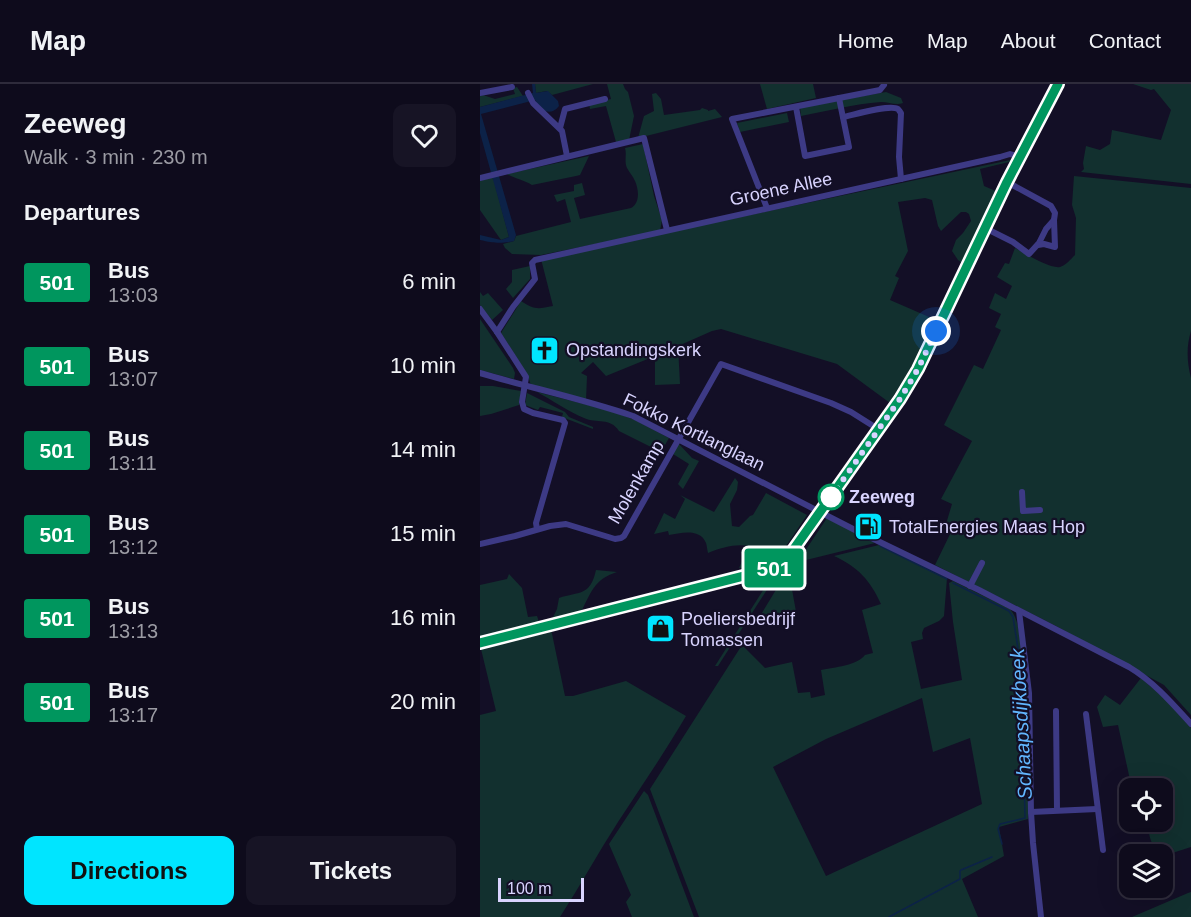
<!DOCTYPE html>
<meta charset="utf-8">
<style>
:root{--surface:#0e0b1c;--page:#171425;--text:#f1f3f6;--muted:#9b9ba3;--line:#2e2b3b;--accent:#00e5ff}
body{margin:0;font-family:Arial,sans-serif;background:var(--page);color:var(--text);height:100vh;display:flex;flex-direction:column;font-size:22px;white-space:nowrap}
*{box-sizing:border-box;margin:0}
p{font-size:20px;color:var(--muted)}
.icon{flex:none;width:33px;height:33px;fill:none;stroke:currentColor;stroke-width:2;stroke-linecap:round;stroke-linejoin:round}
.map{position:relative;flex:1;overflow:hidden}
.sheet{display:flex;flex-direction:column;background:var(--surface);width:480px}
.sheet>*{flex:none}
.badge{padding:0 12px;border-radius:4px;font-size:21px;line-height:39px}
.tools{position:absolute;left:639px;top:694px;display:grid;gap:12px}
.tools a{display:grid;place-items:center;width:54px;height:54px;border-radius:12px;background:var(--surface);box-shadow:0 6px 24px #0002,0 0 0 2px var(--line);font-size:30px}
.scale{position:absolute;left:18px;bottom:15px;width:86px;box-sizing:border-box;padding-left:6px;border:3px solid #d9d4ff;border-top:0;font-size:16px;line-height:21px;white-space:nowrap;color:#d9d4ff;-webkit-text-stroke:4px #130f26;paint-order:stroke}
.you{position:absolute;width:30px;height:30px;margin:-15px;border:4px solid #fff;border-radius:50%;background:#1a73e8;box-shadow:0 0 0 9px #1a73e833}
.map>.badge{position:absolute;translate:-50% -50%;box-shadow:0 0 0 3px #fff}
h2{padding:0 24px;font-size:22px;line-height:54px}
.round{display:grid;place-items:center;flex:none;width:63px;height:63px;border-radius:12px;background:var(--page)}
.head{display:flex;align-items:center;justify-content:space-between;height:102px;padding:0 24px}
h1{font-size:28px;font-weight:600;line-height:45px}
.action{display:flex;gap:12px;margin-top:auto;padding:12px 24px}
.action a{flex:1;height:69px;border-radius:12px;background:var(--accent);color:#111;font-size:24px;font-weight:600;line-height:69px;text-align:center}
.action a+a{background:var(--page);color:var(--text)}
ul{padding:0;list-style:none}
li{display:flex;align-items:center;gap:18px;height:84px;padding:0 24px}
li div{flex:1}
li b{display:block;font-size:22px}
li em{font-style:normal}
li .badge{min-width:66px;font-weight:700;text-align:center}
header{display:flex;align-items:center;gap:36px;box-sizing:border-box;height:84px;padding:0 30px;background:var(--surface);border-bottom:2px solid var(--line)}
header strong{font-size:28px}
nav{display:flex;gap:33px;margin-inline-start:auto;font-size:21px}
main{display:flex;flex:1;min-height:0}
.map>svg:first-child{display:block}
.green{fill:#12302f;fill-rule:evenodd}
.water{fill:#0c2248}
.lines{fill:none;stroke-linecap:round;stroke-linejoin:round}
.stream{stroke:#0c2248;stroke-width:1.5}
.minor{stroke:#3d3a85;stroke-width:6}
.major{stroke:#c25bff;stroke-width:8}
.line-casing{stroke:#fff;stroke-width:14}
.line{stroke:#00965e;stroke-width:9}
.walk{stroke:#d9d4ff;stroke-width:6;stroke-dasharray:0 10.8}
.stop-dot{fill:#fff;stroke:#00965e;stroke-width:3}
.labels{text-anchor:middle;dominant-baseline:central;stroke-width:4.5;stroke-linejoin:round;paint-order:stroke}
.street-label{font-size:18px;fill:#d9d4ff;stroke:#130f26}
.poi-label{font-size:18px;fill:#d9d4ff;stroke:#130f26;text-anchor:start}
.stop-label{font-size:18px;font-weight:bold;fill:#d9d4ff;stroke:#130f26;text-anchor:start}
.water-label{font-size:20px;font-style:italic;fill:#62b6ff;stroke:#130f26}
</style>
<header>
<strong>Map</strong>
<nav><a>Home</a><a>Map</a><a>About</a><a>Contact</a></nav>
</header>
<main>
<section class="sheet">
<div class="head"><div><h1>Zeeweg</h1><p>Walk · 3 min · 230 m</p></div><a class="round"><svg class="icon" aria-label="heart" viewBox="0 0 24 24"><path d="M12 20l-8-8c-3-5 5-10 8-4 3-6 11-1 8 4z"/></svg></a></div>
<h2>Departures</h2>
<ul>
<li><span class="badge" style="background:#00965e;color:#fff">501</span><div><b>Bus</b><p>13:03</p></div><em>6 min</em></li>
<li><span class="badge" style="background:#00965e;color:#fff">501</span><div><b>Bus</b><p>13:07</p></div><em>10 min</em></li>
<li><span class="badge" style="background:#00965e;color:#fff">501</span><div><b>Bus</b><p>13:11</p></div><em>14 min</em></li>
<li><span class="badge" style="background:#00965e;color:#fff">501</span><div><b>Bus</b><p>13:12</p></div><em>15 min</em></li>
<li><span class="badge" style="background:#00965e;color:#fff">501</span><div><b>Bus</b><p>13:13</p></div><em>16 min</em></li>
<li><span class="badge" style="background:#00965e;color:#fff">501</span><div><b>Bus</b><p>13:17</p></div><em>20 min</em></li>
</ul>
<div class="action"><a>Directions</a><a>Tickets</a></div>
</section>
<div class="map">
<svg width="711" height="833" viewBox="0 0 711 833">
<rect width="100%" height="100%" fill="#130f26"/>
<g class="green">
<path d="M55,0H113L72,11L67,7L56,9Z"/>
<path d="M127,0H143L145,5L148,8L154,32L149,56L136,58L126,22L110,25L109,20L131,15Z"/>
<path d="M280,0H333L336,14L287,25Z"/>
<path d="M653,0H711V100L601,88L604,85L603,79L606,62L620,66L630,60L632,46L681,56L691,26L674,5L671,6Z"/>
<path d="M37,3L43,12L0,23V12L3,11L15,15L35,10L33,4Z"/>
<path d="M406,8L421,14L423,19C416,22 409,18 401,18C374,20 347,27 321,32L320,23Z"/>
<path d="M176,9L181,15L184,31L220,26L222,24L228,26V27L235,25L242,33L158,54L164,32L174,27L172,10Z"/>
<path d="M307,29L309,38L260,48L257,39Z"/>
<path d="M163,60L174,112L182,136L180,147L61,171L32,170L25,164L23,160L34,157L36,152L91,138L85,115L77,118L74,111L94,107V101L102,99L105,111L94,114L100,135L151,124C160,119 159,106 155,97C153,92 149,88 147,84C144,78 147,70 145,64Z"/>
<path d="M109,72L100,91L96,92L52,101C44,96 35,95 27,90Z"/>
<path d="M535,75L533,77L500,85L504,102L518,108L482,179L478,176L472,167L476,156L483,149L491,137L489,130L486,128H481L461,147L458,142L452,116L445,114L418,118L428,167L415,192L419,194L410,216L456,236C445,258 435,281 423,302H420L412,314L410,319L357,280L241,245L232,247L198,262L200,300L175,301V272L126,292L113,278L101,289L107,292L106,316L51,301L47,290L21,249L41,217C54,226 58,225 73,222L61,175Z"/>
<path d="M594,92L711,104V247C706,263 707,278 711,294V631L684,601L576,542L455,481L473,444L466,440L472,420L461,415L492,357L464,341L494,281L503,285L521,246L515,243L521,230L509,224L515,209L526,215L532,202L517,193L525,179L529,180L535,164C544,169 570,185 580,183C585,182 591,175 595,171L596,134L592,121Z"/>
<path d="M13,93L29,153L21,156L0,126V97Z"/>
<path d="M50,182V195L33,214L26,205L32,198V186Z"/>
<path d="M0,208L3,212L8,209L23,226L12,236L0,221Z"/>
<path d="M0,235L33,284L35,289L34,295L0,286Z"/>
<path d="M0,302H13L41,307L39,321L11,330L0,332Z"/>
<path d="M57,308L131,327L155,336L189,354L181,368L139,347C130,333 117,340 104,334C89,328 72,316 57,308Z"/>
<path d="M47,309L85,328L89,333L113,343V345L82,333L83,329L60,323L58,326L45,321Z"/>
<path d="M198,359L212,374L219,377L203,405L198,400L209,380L193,370Z"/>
<path d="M255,394L258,398L257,406L250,420L252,442L259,443L270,432L273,431L286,409L327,431L298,474C285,465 273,475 263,484H259L263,475H264L267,471L261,468L264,464L277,468L280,465C261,458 246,462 228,469C227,465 227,462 226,459C220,444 201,449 189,451L188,447L174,450L184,429L195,435L205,415L200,411L234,428Z"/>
<path d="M347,434L395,459L322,477L319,476Z"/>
<path d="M399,461L467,494L464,532L459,537L444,544L442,549L443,555L431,558L441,605L482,596L473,538L469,499L473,497L530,525C539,536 538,546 541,560C550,618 548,677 548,735L519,743L524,772L482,795L498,833H219L170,705L262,561L285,584L312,578L318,609L330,608L331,614L345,611L341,586C355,583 376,582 385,571L393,569L382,526L401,520C390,496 378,483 354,472ZM442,614L453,668L490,654L502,720L346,792L293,683L346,655Z"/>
<path d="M116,486L137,488C114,495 111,509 101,528L72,535L77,525L79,514C99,507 110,513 116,486Z"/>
<path d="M297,488V490L238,582H235L294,489Z"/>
<path d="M309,489L317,533L300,537L299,533L277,537L305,491Z"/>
<path d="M29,490L42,504L48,533L57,532L59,538L0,552V501L27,495Z"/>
<path d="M71,545L85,612H93L146,597L206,632C185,668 161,703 138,738C118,769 100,802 80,833H0V631L16,627L1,565Z"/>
<path d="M661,594L686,616L711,644V763L683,772L682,771H678C673,762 665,748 671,738H682V705H652L638,641L623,643L617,623L625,611L640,621Z"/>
<path d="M164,707L168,711L214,833H152L146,818L151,811L129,760Z"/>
<path d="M711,808V833H652L708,809Z"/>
</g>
<path class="water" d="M52,0H55L56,9L68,7L78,17L79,22C70,33 61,27 55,16L1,30L36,151L34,157C20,160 14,159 0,156V151L21,156L29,153L0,49V23L53,9Z"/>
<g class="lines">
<g class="stream">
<path d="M400,462L467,495"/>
<path d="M473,499L529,527L533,533L542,590L545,734L520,740L518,745L522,760"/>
<path d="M409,833L480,795V787L481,786L512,773"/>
</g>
<g class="minor">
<path d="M0,9L32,3"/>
<path d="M48,9L53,19L82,47L87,72"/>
<path d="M316,23L325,72L369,63L359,14"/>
<path d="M363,33C373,31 410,20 418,25C419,26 420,28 421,29L419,73L421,95"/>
<path d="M80,44L85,25L125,15"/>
<path d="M0,94L164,54L187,146"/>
<path d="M287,124L252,35L400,6L404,1"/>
<path d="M505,144L533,158L549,170L559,159L566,145L574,136L575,129L571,122L527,98"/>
<path d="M558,161L564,160L575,163L574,136"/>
<path d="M0,225L17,248L46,293L42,318L44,325L53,329L83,336L85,339L56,439L57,445"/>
<path d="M17,248L33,223L55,195L52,179L55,176L520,73L530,70L540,73"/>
<path d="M0,289C51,304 103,315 153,332L375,446L499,506L649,583C674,598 692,619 711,640"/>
<path d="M542,408L543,427L560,426"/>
<path d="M0,460L35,452L70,442L86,440L135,455L141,454L144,452L241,280L351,319L371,328L398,345"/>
<path d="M490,502L502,479"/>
<path d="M539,527L549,609L551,728L553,759L561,833"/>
<path d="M576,627L577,726"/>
<path d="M606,630L623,766"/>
<path d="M551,728L617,725"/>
</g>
<path class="major" d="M0,559L295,484C317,468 337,434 352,412C381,370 411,328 438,285L527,98L578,0"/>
</g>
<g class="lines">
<defs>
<path id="line" d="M0,559L295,484L306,476L420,315L438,285L527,98L578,0"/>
</defs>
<use href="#line" class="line-casing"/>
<use href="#line" class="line"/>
<path class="walk" d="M351,413L420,315L438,285L456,247"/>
</g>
<defs>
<symbol id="church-square" viewBox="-11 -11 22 22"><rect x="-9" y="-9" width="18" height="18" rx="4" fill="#00e5ff" stroke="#130f26"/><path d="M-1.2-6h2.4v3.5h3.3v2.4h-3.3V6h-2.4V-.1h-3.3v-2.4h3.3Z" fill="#111"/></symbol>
<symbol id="fuel-square" viewBox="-11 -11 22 22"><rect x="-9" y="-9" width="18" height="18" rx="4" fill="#00e5ff" stroke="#130f26"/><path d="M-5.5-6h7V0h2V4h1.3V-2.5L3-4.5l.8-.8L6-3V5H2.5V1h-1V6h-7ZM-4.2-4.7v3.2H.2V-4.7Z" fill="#111"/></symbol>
<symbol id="shop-square" viewBox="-11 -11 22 22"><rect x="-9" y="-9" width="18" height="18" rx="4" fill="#00e5ff" stroke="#130f26"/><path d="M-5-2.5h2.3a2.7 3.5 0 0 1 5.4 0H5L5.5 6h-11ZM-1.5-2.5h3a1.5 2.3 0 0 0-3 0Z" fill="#111"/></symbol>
</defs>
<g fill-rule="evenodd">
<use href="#church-square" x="48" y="250" width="33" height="33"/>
<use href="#fuel-square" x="372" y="426" width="33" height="33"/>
<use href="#shop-square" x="164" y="528" width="33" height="33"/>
</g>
<circle class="stop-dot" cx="351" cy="413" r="12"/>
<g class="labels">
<g class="street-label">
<text transform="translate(301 105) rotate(-12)">Groene Allee</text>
<text transform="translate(214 348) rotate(26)">Fokko Kortlanglaan</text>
<text transform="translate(156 398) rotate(-60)">Molenkamp</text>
</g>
<g class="poi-label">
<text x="86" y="266">Opstandingskerk</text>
<text x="409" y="443">TotalEnergies Maas Hop</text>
<text x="201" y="535">Poeliersbedrijf<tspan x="201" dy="21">Tomassen</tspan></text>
</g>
<g class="stop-label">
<text x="369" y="413">Zeeweg</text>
</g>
<g class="water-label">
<text transform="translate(541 640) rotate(-93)">Schaapsdijkbeek</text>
</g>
</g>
</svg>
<div class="tools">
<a><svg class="icon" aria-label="locate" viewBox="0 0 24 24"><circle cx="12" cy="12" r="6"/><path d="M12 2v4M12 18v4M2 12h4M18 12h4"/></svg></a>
<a><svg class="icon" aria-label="layers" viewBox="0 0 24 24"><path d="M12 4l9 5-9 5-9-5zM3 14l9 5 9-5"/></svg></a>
</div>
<div class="scale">100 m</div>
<div class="you" style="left:456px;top:247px"></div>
<b class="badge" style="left:294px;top:484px;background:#00965e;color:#fff">501</b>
</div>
</main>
